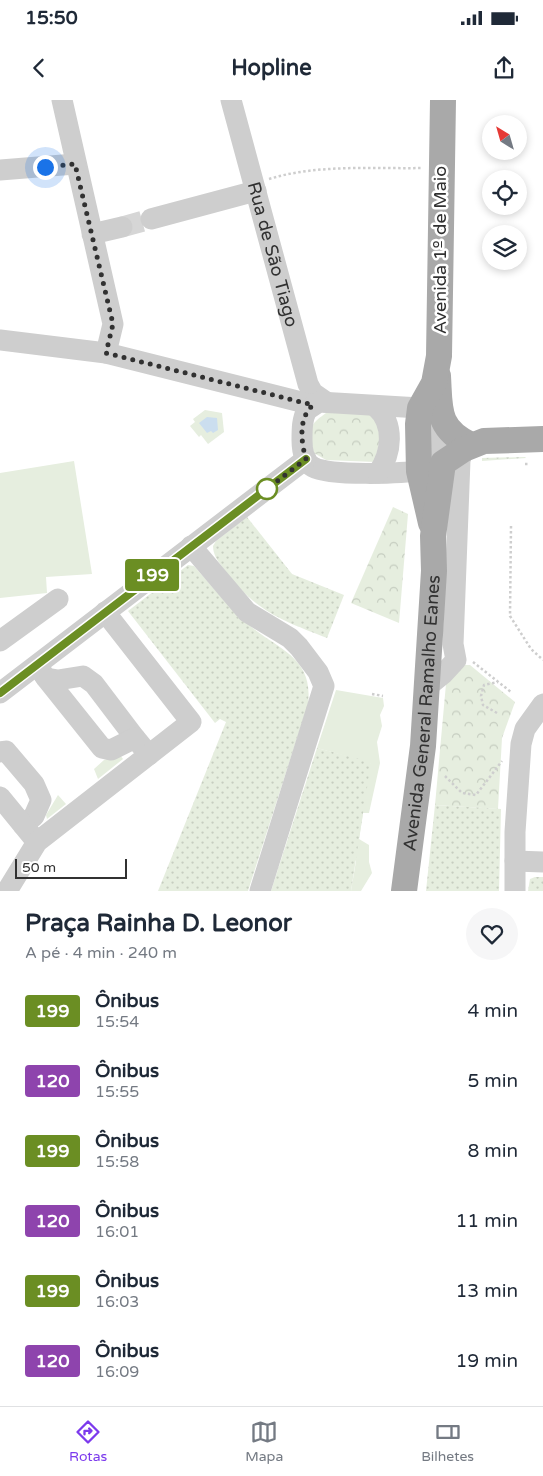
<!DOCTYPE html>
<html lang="pt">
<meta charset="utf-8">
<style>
:root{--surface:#fff;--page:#f6f6f7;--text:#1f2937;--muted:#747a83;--line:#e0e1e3;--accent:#7c3aed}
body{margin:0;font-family:"Varela Round",sans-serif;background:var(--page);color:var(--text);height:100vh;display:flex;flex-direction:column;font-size:19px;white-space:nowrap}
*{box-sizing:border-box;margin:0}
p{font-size:16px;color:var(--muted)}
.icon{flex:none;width:28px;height:28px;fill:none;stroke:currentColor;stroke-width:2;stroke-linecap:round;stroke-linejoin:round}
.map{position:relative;height:791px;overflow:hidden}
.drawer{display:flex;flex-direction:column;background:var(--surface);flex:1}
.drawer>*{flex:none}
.badge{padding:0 10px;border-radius:4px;font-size:18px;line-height:32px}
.needle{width:32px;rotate:323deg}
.controls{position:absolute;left:482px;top:15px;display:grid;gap:10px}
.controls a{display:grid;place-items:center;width:45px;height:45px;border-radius:50%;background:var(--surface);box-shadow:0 2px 8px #0003;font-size:25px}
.scale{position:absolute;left:15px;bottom:12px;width:112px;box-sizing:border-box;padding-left:5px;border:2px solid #313131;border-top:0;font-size:14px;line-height:18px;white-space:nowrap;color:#313131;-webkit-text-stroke:4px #fff;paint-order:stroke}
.you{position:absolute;width:25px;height:25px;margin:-12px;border:4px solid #fff;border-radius:50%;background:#1a73e8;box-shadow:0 0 0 8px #1a73e833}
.map>.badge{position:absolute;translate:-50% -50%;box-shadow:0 0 0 2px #fff}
.round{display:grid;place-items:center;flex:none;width:52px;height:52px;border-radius:26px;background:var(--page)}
.head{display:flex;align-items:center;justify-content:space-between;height:85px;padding:0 25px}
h1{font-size:24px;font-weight:700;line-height:38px}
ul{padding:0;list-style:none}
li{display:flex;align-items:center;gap:15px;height:70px;padding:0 25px}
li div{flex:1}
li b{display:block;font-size:19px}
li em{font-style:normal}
li .badge{min-width:55px;font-weight:700;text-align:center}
.status{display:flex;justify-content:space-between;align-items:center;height:35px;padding:0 25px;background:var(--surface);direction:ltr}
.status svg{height:14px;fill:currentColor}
header{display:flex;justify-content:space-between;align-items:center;height:65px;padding:0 25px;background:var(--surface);font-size:22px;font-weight:700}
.tabs{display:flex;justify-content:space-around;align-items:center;height:70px;border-top:1px solid var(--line);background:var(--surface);font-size:14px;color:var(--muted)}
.tabs a{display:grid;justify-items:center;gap:2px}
.tabs .current{color:var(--accent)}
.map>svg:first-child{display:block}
.grass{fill:#e6eedf}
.park{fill:url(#park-crowns)}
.garden{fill:url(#garden-dots)}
.water{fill:#cbdeef}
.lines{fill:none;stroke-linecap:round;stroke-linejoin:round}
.minor-tunnel{stroke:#d6d6d6;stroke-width:21;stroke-dasharray:21 11;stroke-linecap:butt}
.path{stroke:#cecece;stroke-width:2.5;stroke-dasharray:2.5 2.5;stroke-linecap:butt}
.minor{stroke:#cecece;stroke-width:21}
.major{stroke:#a9a9a9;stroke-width:26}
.line-casing{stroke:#fff;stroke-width:11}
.line{stroke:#6b8e23;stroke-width:8}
.walk{stroke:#313131;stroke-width:5;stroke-dasharray:0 9}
.stop-dot{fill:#fff;stroke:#6b8e23;stroke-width:2.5}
.labels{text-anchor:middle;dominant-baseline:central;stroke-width:5;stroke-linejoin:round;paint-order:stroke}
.street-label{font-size:18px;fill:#313131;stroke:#fff}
</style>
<div class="status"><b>15:50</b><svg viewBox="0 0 49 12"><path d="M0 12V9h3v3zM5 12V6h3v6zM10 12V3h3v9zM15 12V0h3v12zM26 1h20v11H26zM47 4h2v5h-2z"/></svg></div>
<header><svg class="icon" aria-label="back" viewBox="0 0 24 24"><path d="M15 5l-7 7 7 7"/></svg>Hopline<svg class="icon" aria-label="share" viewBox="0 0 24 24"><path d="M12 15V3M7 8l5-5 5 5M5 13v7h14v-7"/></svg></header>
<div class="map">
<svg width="543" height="791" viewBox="0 0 543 791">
<defs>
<pattern id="park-crowns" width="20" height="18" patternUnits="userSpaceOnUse" patternTransform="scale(1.25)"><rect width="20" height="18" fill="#e6eedf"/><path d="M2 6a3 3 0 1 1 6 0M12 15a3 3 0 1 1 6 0" fill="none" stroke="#c6cdc0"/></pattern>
<pattern id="garden-dots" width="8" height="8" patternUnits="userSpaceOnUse" patternTransform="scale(1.25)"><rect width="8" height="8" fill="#e6eedf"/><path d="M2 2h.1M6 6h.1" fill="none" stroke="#c6cdc0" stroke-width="1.8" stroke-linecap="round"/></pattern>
</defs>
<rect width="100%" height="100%" fill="#fff"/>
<g class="grass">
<path d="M205,310L222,313L224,332L208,344L201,335L199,337L190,326L195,322L193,319Z"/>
<path d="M74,361L92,474L46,477L47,493L0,498V373Z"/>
<path d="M336,590L383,598L384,606L380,615L382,626L377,642L380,663L369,713H363L359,739L369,745V762L372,773L361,791H351L356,761L301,696L371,663L317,648Z"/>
<path d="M120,655L123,659L98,679L94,669L104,660Z"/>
<path d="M58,695L66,704L47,719L46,715Z"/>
</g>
<g class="park">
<path d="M329,311L374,312L383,325L375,362L326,360L314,353C307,330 308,325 329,311Z"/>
<path d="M393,407L408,414L399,523L351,503Z"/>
<path d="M465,565H470L515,602L502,638L498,709L435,705L446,584Z"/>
</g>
<g class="garden">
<path d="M482,358L525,357L526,358L482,361Z"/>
<path d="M247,417L292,474L344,495L327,538C282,520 258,513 227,473C221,465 213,457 213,446L216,441Z"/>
<path d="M188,465L194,466C211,485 228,506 247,523C275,549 314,555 308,604L248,791H158L226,622L220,619L215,623L128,511Z"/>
<path d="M317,648L371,662L351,791H271Z"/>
<path d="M435,705L501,709L499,791H426Z"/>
<path d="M535,777H543V791H528L530,779Z"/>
</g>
<path class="water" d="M207,317L217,318L218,330L213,333L211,331L207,333L199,323Z"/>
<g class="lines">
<path class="minor-tunnel" d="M122,127L151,119"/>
<g class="path">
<path d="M269,79C318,64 372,69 423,68"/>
<path d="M525,364H530"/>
<path d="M511,426L510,516L531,549L543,560"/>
<path d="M473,562L511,592"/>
<path d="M372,594L383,596"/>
<path d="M497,613L483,605L481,596L484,585L498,582"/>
<path d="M445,676L462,693L476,695L502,661"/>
</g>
<g class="minor">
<path d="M62,0L113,224L106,253"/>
<path id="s1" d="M231,0L308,284L313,293L326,302"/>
<path d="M0,70L75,64"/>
<path d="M151,119L256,91"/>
<path d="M92,134L122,127"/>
<path d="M0,240L106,253L313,305"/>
<path d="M319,302L420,308C436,323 440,342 443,363C436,366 429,369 421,370C402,374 329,376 313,367C304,362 302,349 302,340C302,329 302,319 307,310Z"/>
<path d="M376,307C395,324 392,353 378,373"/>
<path d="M191,446L247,512L290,538L299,547L318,572L324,586L260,791"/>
<path d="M0,541L58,499"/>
<path d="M41,571L46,578L58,580L83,576L94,584L135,638"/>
<path d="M46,578L102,648L111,650L135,638L149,655"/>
<path d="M428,586L444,573L456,560L453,544L460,360L464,349"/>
<path d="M0,593L306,359"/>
<path d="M0,652L6,651L34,684L41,700L34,716L23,725"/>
<path d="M0,697L32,736"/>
<path d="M515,761L543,762"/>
<path d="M7,791L37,742L191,622L105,512"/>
<path d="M515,791V732L521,644L525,629L543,604"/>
</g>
<g class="major">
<path d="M438,276C440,308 436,329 471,345"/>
<path d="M431,423L419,371L418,324L420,308L434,283L439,256L443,0"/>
<path id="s2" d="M404,791L423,646L434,471L433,436L443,363L464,349L484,341L543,339"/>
</g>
</g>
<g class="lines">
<defs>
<path id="line" d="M0,593L306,359"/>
</defs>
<use href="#line" class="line-casing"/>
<use href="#line" class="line"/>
<path class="walk" d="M45,67L75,64L113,224L106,253L313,305C298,318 301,342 306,359L267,389"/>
</g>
<circle class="stop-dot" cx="267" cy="389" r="10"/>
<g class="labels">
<g class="street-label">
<text transform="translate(440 150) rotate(-90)">Avenida 1º de Maio</text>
<text stroke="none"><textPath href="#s1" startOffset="160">Rua de São Tiago</textPath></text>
<text stroke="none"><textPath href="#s2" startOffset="179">Avenida General Ramalho Eanes</textPath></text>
</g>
</g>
</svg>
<div class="controls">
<a><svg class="needle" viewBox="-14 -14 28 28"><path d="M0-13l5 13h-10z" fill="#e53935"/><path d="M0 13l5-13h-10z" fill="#747a83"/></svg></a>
<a><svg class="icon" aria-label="locate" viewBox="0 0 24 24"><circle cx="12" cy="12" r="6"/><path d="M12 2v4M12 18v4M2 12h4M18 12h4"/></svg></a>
<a><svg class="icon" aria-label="layers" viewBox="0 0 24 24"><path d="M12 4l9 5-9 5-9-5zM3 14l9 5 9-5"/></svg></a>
</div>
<div class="scale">50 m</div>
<div class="you" style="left:45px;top:67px"></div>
<b class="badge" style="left:152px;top:475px;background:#6b8e23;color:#fff">199</b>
</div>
<section class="drawer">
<div class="head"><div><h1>Praça Rainha D. Leonor</h1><p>A pé · 4 min · 240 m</p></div><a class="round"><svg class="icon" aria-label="heart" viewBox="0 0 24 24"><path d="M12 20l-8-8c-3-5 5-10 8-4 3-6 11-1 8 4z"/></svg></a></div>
<ul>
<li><span class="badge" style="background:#6b8e23;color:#fff">199</span><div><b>Ônibus</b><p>15:54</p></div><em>4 min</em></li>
<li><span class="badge" style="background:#8e44ad;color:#fff">120</span><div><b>Ônibus</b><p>15:55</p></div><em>5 min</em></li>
<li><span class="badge" style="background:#6b8e23;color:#fff">199</span><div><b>Ônibus</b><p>15:58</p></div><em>8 min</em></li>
<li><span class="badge" style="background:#8e44ad;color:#fff">120</span><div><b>Ônibus</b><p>16:01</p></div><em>11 min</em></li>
<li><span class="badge" style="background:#6b8e23;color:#fff">199</span><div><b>Ônibus</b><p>16:03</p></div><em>13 min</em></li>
<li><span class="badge" style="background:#8e44ad;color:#fff">120</span><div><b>Ônibus</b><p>16:09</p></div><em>19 min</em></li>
</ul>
</section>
<nav class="tabs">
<a class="current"><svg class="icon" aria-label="directions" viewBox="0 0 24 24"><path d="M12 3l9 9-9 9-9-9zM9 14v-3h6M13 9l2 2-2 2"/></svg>Rotas</a>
<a><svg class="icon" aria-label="map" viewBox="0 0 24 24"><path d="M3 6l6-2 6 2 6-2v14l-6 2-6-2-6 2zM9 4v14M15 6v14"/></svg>Mapa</a>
<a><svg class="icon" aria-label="tickets" viewBox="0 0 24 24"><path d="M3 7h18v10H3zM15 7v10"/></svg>Bilhetes</a>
</nav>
